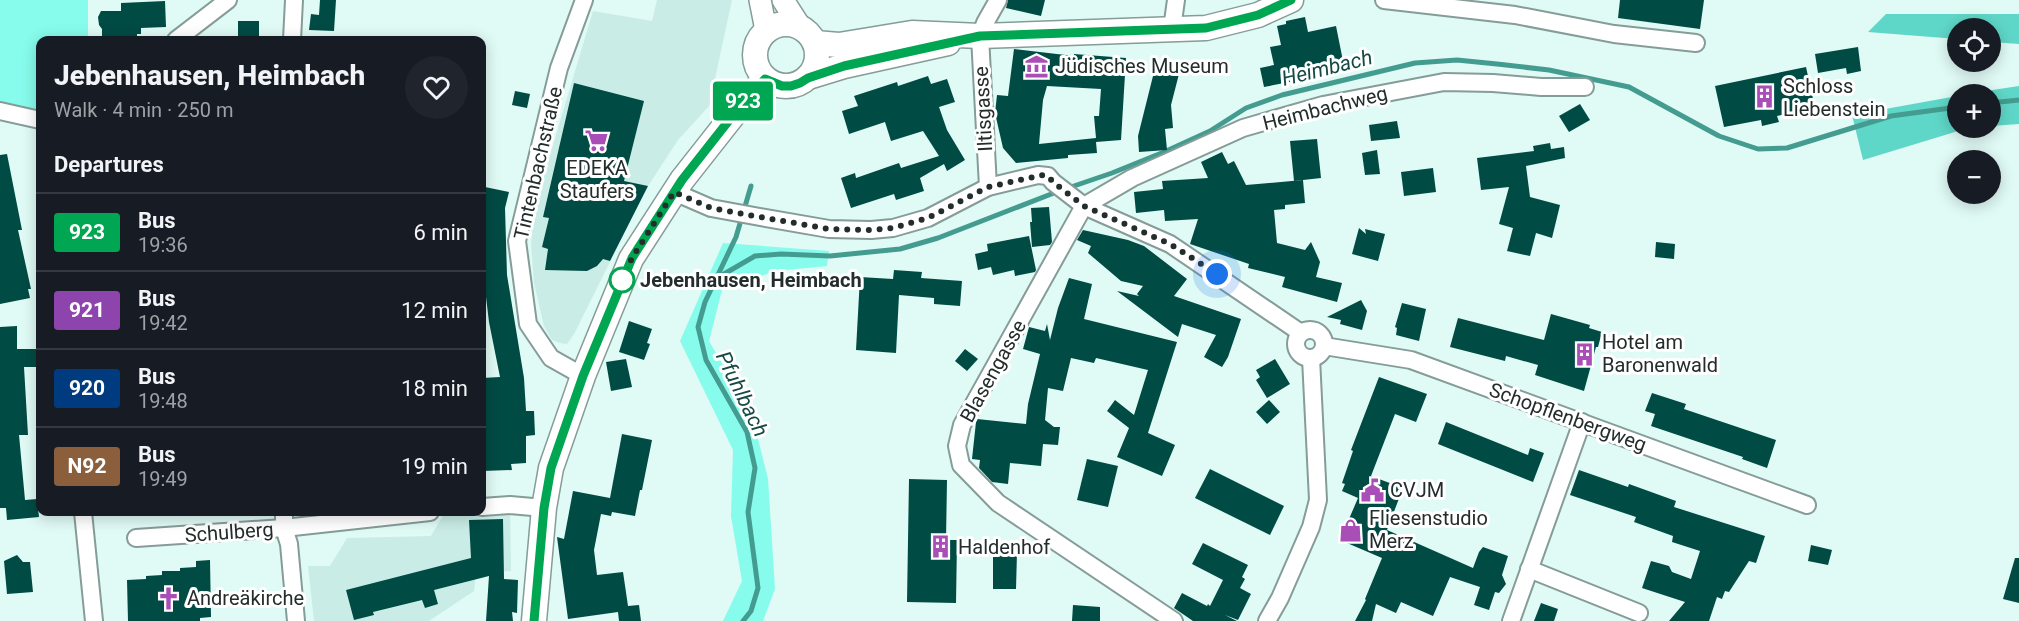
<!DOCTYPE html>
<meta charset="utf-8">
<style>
:root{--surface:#171b24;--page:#20242c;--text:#f1f3f6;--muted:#9ea1a6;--line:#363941}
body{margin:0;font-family:Roboto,sans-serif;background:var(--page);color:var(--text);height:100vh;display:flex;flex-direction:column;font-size:22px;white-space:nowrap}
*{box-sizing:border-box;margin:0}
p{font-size:20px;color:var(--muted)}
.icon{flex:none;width:33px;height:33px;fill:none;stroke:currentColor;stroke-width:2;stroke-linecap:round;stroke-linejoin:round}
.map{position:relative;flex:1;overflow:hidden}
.details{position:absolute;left:36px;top:36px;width:450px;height:480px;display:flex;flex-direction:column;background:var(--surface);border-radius:12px;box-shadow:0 3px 15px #0003}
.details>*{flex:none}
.badge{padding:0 12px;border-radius:4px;font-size:21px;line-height:39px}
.buttons{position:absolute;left:1947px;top:18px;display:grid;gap:12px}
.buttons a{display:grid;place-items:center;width:54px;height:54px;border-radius:50%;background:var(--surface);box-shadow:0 3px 15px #0003;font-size:30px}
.you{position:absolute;width:30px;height:30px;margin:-15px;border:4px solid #fff;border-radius:50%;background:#1a73e8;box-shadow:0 0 0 9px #1a73e833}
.map>.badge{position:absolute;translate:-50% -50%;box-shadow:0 0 0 3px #fff}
h2{padding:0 18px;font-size:22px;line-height:54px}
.round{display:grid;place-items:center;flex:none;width:63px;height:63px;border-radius:32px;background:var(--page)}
.summary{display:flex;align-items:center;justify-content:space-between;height:102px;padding:0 18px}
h1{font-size:28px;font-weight:800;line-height:45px}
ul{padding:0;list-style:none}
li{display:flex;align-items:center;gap:18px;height:78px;padding:0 18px;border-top:2px solid var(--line)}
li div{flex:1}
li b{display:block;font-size:22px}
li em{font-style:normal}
li .badge{min-width:66px;font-weight:700;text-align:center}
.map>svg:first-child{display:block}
.built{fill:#caece6}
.green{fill:#87fcec}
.forest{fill:#5fd7c8}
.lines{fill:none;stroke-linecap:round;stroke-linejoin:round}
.stream{stroke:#449c90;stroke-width:5}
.building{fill:#004b44;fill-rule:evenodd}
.minor-casing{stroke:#859c98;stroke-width:20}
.tertiary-casing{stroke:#859c98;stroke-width:24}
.secondary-casing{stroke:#859c98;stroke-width:27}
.minor{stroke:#fff;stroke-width:16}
.tertiary{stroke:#fff;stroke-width:21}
.secondary{stroke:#fff;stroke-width:24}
.line-casing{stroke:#fff;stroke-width:14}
.line{stroke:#00a651;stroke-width:9}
.walk{stroke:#232d2b;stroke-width:6;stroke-dasharray:0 10.8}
.stop-dot{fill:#fff;stroke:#00a651;stroke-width:3}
.labels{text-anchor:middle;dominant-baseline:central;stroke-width:6;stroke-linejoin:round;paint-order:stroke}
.poi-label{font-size:20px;fill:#232d2b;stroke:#fff;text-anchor:start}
.street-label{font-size:20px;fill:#232d2b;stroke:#fff}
.stop-label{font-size:20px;font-weight:bold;fill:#232d2b;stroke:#fff;text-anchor:start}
.water-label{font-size:21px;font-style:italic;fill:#144a43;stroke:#fff}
</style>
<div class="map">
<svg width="2019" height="621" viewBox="0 0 2019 621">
<rect width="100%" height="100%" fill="#e0faf5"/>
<g class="built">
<path d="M657,0H732L709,106L678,140L648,186L574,334L567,344L560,343L552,340L544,326L534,283L531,245L535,205L593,11L652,21Z"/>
<path d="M510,505L511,571L476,572L474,591L429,621H314L308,566H330L347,538L431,536L445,512H482Z"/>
</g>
<g class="green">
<path d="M0,0H88V40H40V120L0,111Z"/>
<path d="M723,243L829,251L827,266L775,271L722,290L709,341L752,415L768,479L775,589L763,621H723L742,581L731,516L733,450L680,341Z"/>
</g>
<g class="forest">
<path d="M1886,14H2019V44L1991,42L1990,28H1958L1957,39L1868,32Z"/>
<path d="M2019,86V124L1991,126L1990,94H1966Z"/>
<path d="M1957,96L1958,128H1968L1863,160L1852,115Z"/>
</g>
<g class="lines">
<g class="stream">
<path d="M1990,103L2019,100"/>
<path d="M1068,188L1112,173L1164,152L1210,131L1246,108L1282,95L1415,63L1457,60L1497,64L1549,70L1629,87L1719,136L1758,149L1787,148L1891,116L1958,107"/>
<path d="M717,278L755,256L781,254L830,256L900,249L938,238L1059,191"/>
<path d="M743,621L751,611L758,588L748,512L755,468L747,432L706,360L698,327L705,302L736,237L751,186"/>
</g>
</g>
<g class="building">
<path d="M320,0H336L334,31L309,30L311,14L319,15Z"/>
<path d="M1008,0H1045L1041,16L1006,8Z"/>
<path d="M1620,0H1704L1700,29L1618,18Z"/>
<path d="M165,1L166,27L141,28V34H137V40H102V29L99,25L98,17L101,11H121V3Z"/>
<path d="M1305,17L1308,32L1336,26L1345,71L1264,87L1260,68L1274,65L1270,47L1281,45L1277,26L1286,24V21Z"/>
<rect x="238" y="21" width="21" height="19"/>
<path d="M1858,47L1861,71L1847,74L1846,68L1818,73L1815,54Z"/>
<path d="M1014,49L1074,56V54L1126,58L1121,140L1096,142L1097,153L1068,155V158L1016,163L1003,148L995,113L997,95L1008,96ZM1047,86L1101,89L1099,116H1094L1096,138L1039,144L1043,100Z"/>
<path d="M1806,67L1815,108L1777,116L1779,122L1762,126L1761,120L1724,127L1715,86Z"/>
<path d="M1155,68L1179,74L1171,105L1173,128L1165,129L1167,150L1139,152L1138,136Z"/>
<path d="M928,76L931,84L947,79L955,102L939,107L947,130L965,160L947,171L944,164L920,178L924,191L896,200L894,194L851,208L841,178L855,173L856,178L899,163L901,168L939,156L923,131L891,141L885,122L849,134L842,111L858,106L854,96L897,82L898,86Z"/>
<path d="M574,83L644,101L624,181L648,186L610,261L603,259L597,266L587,271L545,270L548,249L542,247L549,218L543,217Z"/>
<path d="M515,91L530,94L527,108L512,105Z"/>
<path d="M1580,104L1590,120L1569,132L1559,116Z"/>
<path d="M1397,121L1400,138L1371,141L1369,125Z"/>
<path d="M1317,139L1321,178L1294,181L1290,141Z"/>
<path d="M1550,143L1551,149L1564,147L1565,158L1526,166L1530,197L1560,205L1552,238L1536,233L1530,256L1507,251L1513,228L1499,224L1509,187L1481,190L1477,158L1534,151L1533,146Z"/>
<path d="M1377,150L1380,174L1365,175L1362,153Z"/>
<path d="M1222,152L1228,164L1234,161L1246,185L1303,180L1305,203L1285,205V209L1274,210L1277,243L1305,250L1311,242L1320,262L1316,277L1342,283L1337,302L1282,287L1285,277L1248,268L1249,264L1190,244L1198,219L1165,221L1164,210L1136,213L1134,192L1163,189L1162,181L1208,178L1201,162Z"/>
<path d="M7,154L22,230H18L31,289H28L30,298L0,304V155Z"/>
<path d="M1433,168L1436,192L1404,196L1401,172Z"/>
<path d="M485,187L509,192L505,208L507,275L524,378L526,411H534L535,435L526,436V463L511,464L512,470L482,471V378L500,377L489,322L482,264V202Z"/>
<path d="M1049,207L1052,242L1050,245L1032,247L1030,222H1032L1031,208Z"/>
<path d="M1359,228L1366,234L1365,229L1385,234L1378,261L1352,254Z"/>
<path d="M1083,230L1128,240L1144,246L1187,279L1174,296L1241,319L1228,357L1222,367L1204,357L1216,335L1182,324L1178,337L1117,291L1139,296L1137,294L1143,286L1121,281L1088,253L1091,246L1077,240Z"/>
<path d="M1029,236L1036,270L1035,272L1015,276L1014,270L993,275L991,267L978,270L975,254L988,251L987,244Z"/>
<path d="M1656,242L1675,244L1674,259L1655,257Z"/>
<path d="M894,270L922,272L921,278L962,281L960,306L934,304V298L899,295L896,353L856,350L860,277L893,279Z"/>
<path d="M1069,278L1092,284L1084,319L1177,342L1148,433L1175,445L1162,476L1117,457L1129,428L1107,411L1115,400L1134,415L1148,370L1096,358L1094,363L1071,358L1063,391L1048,388L1045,420L1054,427H1060L1058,445L1043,444L1041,466L1010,463L1008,484L992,482L979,468L980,460L972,459L976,422L977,419L1026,424L1028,404L1040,354L1023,349L1029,327L1045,331L1047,324L1050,340L1058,308Z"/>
<path d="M1361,300L1367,311L1362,330L1340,324L1341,320L1327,317Z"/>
<path d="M1402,303L1426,309L1419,341L1396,335L1397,328L1395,327Z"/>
<path d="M1551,314L1590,325L1589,328L1602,332L1598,347H1596L1584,391L1535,375L1538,365L1506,356L1505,361L1450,347L1458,318L1544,340Z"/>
<path d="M629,321L652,329L647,343L650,344L644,360L619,352Z"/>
<path d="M17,326V349H36L37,367H24L28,435H19L25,500L37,499L39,517L7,520L6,508H0V327Z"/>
<path d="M965,349L978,359L967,371L955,361Z"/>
<path d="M626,359L632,387L611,391L606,362Z"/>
<path d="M1275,359L1290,384L1267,398L1256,380L1260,377L1256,370Z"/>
<path d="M1379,377L1427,394L1416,422L1395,414L1371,476L1403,488L1387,530L1473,568L1479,552L1483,547L1508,556L1502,575L1506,584L1499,593L1495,592L1489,610L1474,605L1480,587L1450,577L1433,616L1401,602L1396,613L1376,604L1372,621H1355L1366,600L1365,599L1382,558L1340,540L1358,498L1342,491L1345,484L1342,483L1353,451L1351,450Z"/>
<path d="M1652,393L1686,404L1684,409L1776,440L1767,468L1742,459L1743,457L1651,426L1655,414L1645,411Z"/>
<path d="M1269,400L1280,412L1267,424L1256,412Z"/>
<path d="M1446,422L1528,455L1530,448L1544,453L1533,482L1438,444Z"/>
<path d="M622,434L652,440L642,490H640L635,516L612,512L611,516L601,514L594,550L597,575L623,572L628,606L639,605L641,621H619L618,612L568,619L557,537L564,539L573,491L610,498Z"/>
<path d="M1087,459L1118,466L1108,507L1077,500Z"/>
<path d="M1210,469L1284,506L1270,535L1195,498Z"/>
<path d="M1579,470L1628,487L1629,484L1676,501L1674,507L1765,536L1756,563L1749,561L1729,592L1725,591L1722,599L1717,597L1709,621H1669L1685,602L1642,588L1651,561L1669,566L1672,572L1691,579L1700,551L1672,542L1673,536L1634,522L1636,517L1570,495Z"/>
<path d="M909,479L947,480L946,540H957L956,603L907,602Z"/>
<path d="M503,519L504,579L518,580L517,613L512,612L513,621H486L489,576L434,590L438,604L425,608L422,600L373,612L374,615L354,620L346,590L471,558L469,520Z"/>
<path d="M1203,543L1248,565L1242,577L1245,579L1240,588L1251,594L1238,620L1225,615L1237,621H1193L1174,608L1182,593L1207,606L1208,604L1210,606L1223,580L1192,564Z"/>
<path d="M1811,545L1832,550L1828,565L1808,561Z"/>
<path d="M993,552H1017L1016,589H993Z"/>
<path d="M17,555L23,562H30L33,592L7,594L4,561Z"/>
<path d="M2015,558H2019V603L2003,599Z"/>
<path d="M210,560L211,617L200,618V621H128L127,580L146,579V576L162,575V571H180V568L196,567V561Z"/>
<path d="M1541,603L1558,609L1554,621H1534Z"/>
<path d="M1073,605L1100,607V621H1072Z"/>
</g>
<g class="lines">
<defs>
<g id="minor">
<path d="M1384,0L1515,15L1614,34L1696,43"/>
<path d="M1172,29L1176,0"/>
<path d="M176,40L228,0"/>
<path d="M292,40L294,0"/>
<path d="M0,111L40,120"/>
<path d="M988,187L980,36L985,23L998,0"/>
<path d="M674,192L711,208L760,217L829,229L871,230L893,228L928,218L988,187L1038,175L1048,176L1053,182L1084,206L1170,244L1301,333"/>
<path d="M1084,206L962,425L957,446L961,465L998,503L1174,621"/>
<path d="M1084,206L1132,178L1243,128L1323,105L1444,82L1493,83L1541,87H1585"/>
<circle cx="1310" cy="344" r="14"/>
<path d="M1324,346L1411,360L1807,505"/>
<path d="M583,376L551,358L528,324L517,241L559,68L584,0"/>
<path d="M482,507L510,505L544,508"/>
<path d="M83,512L94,621"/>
<path d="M284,512V528L289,544L296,621"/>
<path d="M136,538L284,528L430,512"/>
<path d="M1529,569L1639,613"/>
<path d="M1267,621L1280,598L1311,527L1318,500L1311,358"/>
<path d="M1511,621L1582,422"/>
</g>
<g id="tertiary">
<path d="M760,0L766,30"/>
<path d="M783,0L801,28"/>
</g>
<g id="secondary">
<circle cx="786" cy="55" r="31"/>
<path d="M815,43L839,45L912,33L980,36L1206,28L1258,15L1291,0"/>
<path d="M808,77L844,66L948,43"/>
<path d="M534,621L544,508L551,468L583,376L631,259L682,180L745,100L765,79"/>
</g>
</defs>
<use href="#minor" class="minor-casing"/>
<use href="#tertiary" class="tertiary-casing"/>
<use href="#secondary" class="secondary-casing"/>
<use href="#minor" class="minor"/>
<use href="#tertiary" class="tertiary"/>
<use href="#secondary" class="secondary"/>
</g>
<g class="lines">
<defs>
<path id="line" d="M534,621L544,508L551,468L583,376L632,258L682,180L745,100L765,79L782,86H791L800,83L808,78L844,66L980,36L1206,28L1258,15L1291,0"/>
</defs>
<use href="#line" class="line-casing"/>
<use href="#line" class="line"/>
<path class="walk" d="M622,280L632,258L674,192L711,208L760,217L829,229L871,230L893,228L928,218L988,187L1043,175L1048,176L1053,182L1084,206L1170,244L1217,274"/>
</g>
<defs>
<symbol id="museum-bare" viewBox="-9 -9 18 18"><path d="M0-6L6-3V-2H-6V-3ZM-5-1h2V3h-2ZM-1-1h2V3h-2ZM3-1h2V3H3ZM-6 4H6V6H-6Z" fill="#a94db7" stroke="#fff" stroke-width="2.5" paint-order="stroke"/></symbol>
<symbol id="building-bare" viewBox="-9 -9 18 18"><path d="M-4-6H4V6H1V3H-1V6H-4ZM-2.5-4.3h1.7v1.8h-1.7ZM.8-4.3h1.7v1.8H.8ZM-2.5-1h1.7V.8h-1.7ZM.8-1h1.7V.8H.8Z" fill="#a94db7" stroke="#fff" stroke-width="2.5" paint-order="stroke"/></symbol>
<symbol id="supermarket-bare" viewBox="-9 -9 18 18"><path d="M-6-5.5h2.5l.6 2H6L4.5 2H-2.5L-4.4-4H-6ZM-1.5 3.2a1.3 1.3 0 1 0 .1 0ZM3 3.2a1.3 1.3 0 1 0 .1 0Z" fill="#a94db7" stroke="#fff" stroke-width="2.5" paint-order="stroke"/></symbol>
<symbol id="civic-bare" viewBox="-9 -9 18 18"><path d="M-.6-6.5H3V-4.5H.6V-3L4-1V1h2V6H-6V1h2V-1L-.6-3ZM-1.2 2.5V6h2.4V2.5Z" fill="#a94db7" stroke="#fff" stroke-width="2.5" paint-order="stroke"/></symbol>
<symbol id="shop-bare" viewBox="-9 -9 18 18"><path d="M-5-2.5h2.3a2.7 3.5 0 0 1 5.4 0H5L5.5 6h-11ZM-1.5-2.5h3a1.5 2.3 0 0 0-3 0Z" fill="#a94db7" stroke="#fff" stroke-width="2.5" paint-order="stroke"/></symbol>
<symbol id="church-bare" viewBox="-9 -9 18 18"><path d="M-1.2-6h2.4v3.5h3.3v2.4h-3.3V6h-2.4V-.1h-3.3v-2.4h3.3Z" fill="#a94db7" stroke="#fff" stroke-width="2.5" paint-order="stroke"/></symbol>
</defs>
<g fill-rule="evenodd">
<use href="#museum-bare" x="1020" y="50" width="33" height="33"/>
<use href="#building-bare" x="1748" y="80" width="33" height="33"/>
<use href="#supermarket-bare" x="580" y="124" width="33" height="33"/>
<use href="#building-bare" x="1568" y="338" width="33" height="33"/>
<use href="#civic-bare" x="1356" y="474" width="33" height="33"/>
<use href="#shop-bare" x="1334" y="514" width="33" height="33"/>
<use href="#building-bare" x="924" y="530" width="33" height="33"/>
<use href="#church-bare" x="152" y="582" width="33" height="33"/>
</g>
<circle class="stop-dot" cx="622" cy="280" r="12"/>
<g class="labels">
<g class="poi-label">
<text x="1055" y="66">Jüdisches Museum</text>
<text x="1783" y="86">Schloss<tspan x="1783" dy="23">Liebenstein</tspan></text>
<text x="597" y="168" text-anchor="middle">EDEKA<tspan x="597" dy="23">Staufers</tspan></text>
<text x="1602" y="342">Hotel am<tspan x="1602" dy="23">Baronenwald</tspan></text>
<text x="1390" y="490">CVJM</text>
<text x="1369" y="518">Fliesenstudio<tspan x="1369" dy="23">Merz</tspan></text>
<text x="958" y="547">Haldenhof</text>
<text x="187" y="598">Andreäkirche</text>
</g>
<g class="street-label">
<text transform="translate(1325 108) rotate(-14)">Heimbachweg</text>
<text transform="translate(983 109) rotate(-93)">Iltisgasse</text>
<text transform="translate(538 163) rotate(-77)">Tintenbachstraße</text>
<text transform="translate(993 371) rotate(-61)">Blasengasse</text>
<text transform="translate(1568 417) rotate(20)">Schopflenbergweg</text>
<text transform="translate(229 532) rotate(-4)">Schulberg</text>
</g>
<g class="stop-label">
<text x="640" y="280">Jebenhausen, Heimbach</text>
</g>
<g class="water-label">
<text transform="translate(1327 68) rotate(-14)">Heimbach</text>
<text transform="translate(742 394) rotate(64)">Pfuhlbach</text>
</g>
</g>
</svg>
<div class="buttons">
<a><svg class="icon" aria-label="locate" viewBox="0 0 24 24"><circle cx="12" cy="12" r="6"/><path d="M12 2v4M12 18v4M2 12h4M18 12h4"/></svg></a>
<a>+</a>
<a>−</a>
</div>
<div class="you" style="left:1217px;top:274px"></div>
<b class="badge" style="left:743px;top:101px;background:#00a651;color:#fff">923</b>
<section class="details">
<div class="summary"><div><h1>Jebenhausen, Heimbach</h1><p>Walk · 4 min · 250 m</p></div><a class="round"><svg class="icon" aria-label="heart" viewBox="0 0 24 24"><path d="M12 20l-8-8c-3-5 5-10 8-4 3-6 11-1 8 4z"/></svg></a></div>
<h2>Departures</h2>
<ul>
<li><span class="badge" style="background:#00a651;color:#fff">923</span><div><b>Bus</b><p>19:36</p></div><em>6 min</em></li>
<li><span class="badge" style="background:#8e44ad;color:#fff">921</span><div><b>Bus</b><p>19:42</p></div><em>12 min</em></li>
<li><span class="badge" style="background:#003b80;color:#fff">920</span><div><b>Bus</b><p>19:48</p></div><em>18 min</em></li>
<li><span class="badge" style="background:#8b5e3c;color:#fff">N92</span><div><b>Bus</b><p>19:49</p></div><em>19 min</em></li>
</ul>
</section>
</div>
